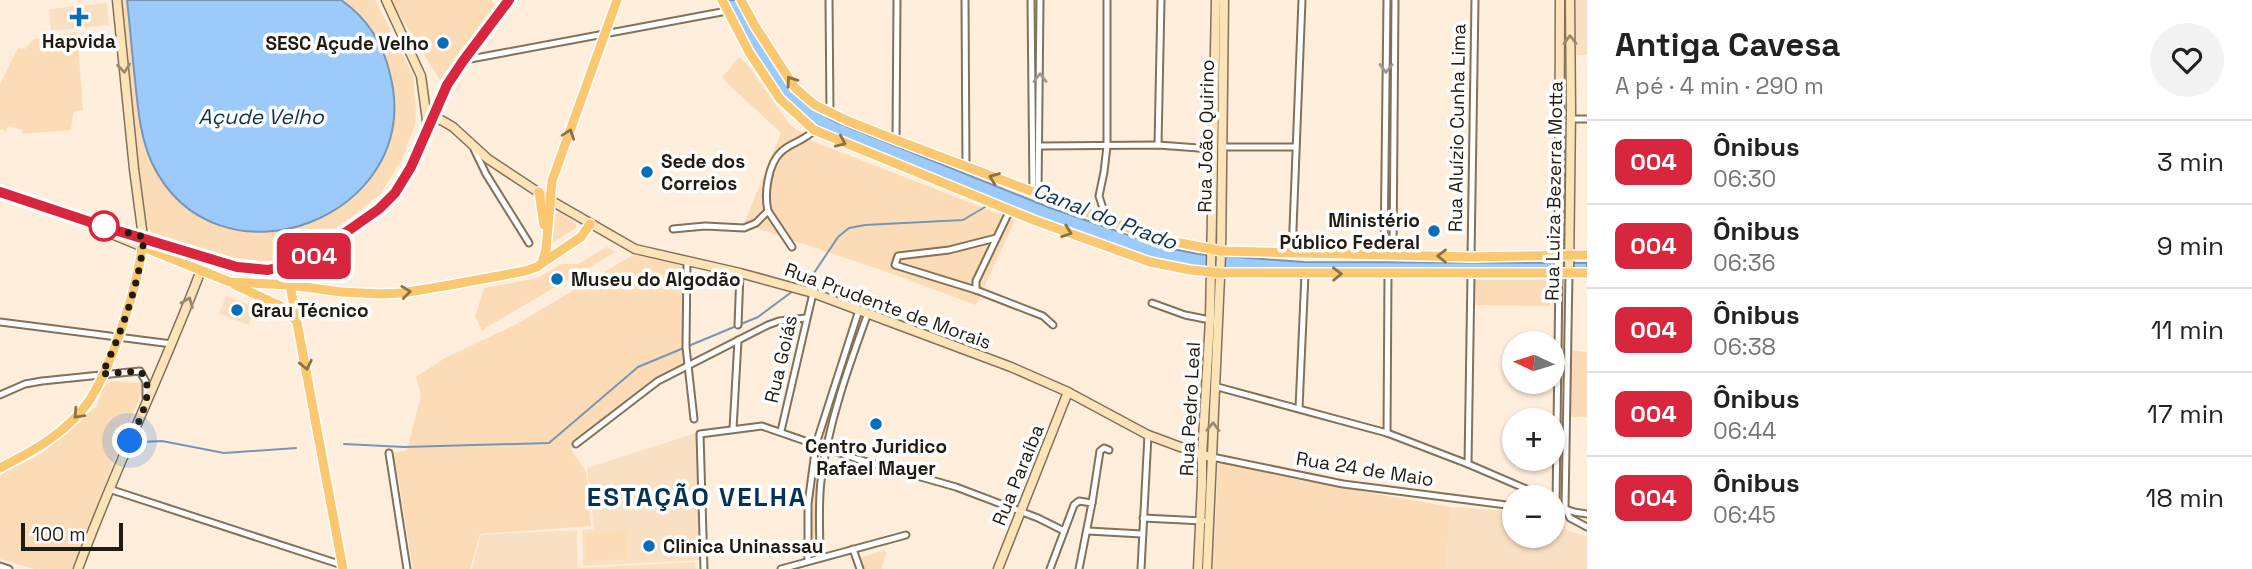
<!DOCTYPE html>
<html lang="pt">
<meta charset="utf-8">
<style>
:root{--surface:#fff;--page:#f2f2f2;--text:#222;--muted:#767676;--line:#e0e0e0}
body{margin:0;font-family:"Space Grotesk",sans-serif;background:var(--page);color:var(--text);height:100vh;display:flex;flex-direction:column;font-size:26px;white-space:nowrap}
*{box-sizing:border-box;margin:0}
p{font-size:23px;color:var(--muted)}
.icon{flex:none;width:38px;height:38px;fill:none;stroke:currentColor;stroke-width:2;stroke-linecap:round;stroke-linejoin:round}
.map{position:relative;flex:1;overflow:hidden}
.side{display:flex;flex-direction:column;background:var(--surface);width:665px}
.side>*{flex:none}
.badge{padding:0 14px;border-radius:10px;font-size:24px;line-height:46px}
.needle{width:46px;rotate:274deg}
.tools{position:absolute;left:1502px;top:331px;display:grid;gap:14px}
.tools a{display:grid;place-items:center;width:63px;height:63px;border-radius:50%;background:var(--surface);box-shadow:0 2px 5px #0004;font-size:35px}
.scale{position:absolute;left:21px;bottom:18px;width:102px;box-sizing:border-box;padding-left:7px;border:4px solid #221b12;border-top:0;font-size:19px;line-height:24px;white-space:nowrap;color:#221b12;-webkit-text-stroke:5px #fff;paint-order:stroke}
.you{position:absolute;width:35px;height:35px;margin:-18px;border:5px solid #fff;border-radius:50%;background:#1a73e8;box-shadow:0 0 0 10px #1a73e833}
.map>.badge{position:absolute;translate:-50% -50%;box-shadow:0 0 0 4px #fff}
.round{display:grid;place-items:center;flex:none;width:74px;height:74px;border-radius:37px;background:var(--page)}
.summary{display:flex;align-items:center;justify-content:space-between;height:119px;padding:0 28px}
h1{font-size:33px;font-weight:700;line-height:52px}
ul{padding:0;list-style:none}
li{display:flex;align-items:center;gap:21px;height:84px;padding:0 28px;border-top:2px solid var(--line)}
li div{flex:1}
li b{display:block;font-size:26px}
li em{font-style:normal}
li .badge{min-width:77px;font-weight:700;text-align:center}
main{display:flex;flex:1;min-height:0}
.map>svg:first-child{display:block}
.built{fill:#f9e0c2}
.green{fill:#fcdcb6}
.water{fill:#9ccbfb;stroke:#7796b5;stroke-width:2}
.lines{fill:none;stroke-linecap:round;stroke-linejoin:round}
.stream{stroke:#7796b5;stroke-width:2}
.street-casing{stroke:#82715b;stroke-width:9}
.secondary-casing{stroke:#82715b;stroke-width:11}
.primary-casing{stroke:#fff;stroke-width:12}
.street{stroke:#fff;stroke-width:5}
.secondary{stroke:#fde4b8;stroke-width:8}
.primary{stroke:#fac870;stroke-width:9}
.oneway{stroke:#9a8a6d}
.oneway2{stroke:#9c9894}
.oneway3{stroke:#8e7241}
.line-casing{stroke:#fff;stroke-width:16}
.line{stroke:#d7263d;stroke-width:10}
.walk{stroke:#221b12;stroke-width:7;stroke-dasharray:0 12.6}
.poi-dot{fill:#086eba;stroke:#fff;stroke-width:2.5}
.stop-dot{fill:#fff;stroke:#d7263d;stroke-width:3.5}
.labels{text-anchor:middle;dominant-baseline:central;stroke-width:7;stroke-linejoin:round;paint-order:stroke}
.poi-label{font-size:19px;font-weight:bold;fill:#221b12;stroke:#fff;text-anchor:start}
.street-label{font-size:19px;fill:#221b12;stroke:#fff}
.water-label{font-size:21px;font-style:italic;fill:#0f3251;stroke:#fff}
.district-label{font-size:26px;font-weight:bold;letter-spacing:2px;fill:#053256;stroke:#fff}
</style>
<main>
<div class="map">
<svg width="1587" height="569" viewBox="0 0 1587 569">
<rect width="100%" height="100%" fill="#feeedb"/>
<g class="built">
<path d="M1575,0H1587V55H1574Z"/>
<path d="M107,3L109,25L51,31L49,9Z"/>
<path d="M226,296L255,307L249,325L219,314Z"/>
<path d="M699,432L704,560L583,566L582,530L594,529L587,468Z"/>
<path d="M1451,507L1514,511V536H1552V525L1587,537V569H1445Z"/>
<path d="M577,530L578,568L695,562L696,569H472L481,535Z"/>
</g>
<g class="green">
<path d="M120,0H127L138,113C141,130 145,149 153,165C189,232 258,246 325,216C341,209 355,196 367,183L388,65C379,38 364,17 341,0H375L413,75L416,110L415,125L400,163L380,194L350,218L292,258L271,262L230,257L152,233L145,225L143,213Z"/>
<path d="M390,0H491L497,6L440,80Z"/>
<path d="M1561,0H1568V254L1561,253Z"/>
<path d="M77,32L83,110L73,112L71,130L22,134L23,130L8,126L6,131L0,129V84L18,48L25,49L34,39Z"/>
<path d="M739,57L747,64L790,125L817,143L1015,220L976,305L890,273L744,224L781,133L722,78Z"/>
<path d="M558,212L561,213L576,224V228L550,244L551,218Z"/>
<path d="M607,247L615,252L482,330L475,317L484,288L538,278L561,264H578Z"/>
<path d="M633,255L682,265L683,363L571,449L586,472L591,526L480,534L470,569H413L398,476L392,453L407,450L421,395L416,377L445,358L515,325Z"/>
<path d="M1560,278H1567L1562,504L1557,503Z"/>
<path d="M1475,280H1550V306L1475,305Z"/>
<path d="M860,313L865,315L825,446L820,443Z"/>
<path d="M1571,350L1587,352V417H1571Z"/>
<path d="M113,381L141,383V393L72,569H34L0,559V475L41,454L97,406L104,385Z"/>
<path d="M818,446L824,449L818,555L810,558V499Z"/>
<path d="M1218,461L1353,490L1451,507L1445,569H1213Z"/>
<path d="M626,531L627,559L586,561L585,533Z"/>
<path d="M884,550L886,554L881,569H861L858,559Z"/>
</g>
<g class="water">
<path d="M127,0H341C367,18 383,43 390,74C427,218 216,297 152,163C140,137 138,108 135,80C132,53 130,26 127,0Z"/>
<path d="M726,0H739L798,94L815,110L836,122L1048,207L1163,247L1198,254L1303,262L1587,263V271L1193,268L1162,262L1022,212L812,126L788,104L762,68Z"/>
</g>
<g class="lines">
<g class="stream">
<path d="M814,273L838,237L849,228L865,225L963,220L985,207"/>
<path d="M143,442L162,441L224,453L296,448"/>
<path d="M344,444L404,447L549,443L638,367L758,317L793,291"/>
</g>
<defs>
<g id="street">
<path d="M829,0L830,113"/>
<path d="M965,0L966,167"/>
<path d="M1031,0L1033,193"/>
<path d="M465,60L727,11"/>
<path d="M1571,119H1587"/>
<path d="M896,140L897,0"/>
<path d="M1158,145L1161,0"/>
<path d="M1040,146L1158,145L1212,149"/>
<path d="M1221,147H1295"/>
<path d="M474,149L486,174L529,243"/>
<path d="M1038,195L1040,0"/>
<path d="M1107,221L1099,196L1104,172L1107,146V0"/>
<path d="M673,229L705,226L744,228L756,223L768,211"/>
<path d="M996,238L949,250L898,256L895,265L976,290L1043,316L1053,325"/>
<path d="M792,247L768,211C764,194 768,164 781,152C791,142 805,141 814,130"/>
<path d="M1292,254L1302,0"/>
<path d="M1384,255L1387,0"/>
<path d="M1393,255L1395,0"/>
<path d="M1471,257L1475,0"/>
<path d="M687,261L686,347L694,419"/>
<path d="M1569,273L1565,508L1570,518L1587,527"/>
<path d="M976,290V281L1010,210"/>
<path d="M1152,303L1185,315L1210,320"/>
<path d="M0,322L172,344"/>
<path d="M738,325L740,273"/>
<path d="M1214,386L1387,433L1468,464L1545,497"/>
<path d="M0,395L25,384L42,381L140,371L146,382V397"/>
<path d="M1299,408L1305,274"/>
<path d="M733,429L738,340"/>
<path d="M781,431L813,293"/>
<path d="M1387,433L1388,273"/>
<path d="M576,444L658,381L768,325L779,321L806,318"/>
<path d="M389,453L407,569"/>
<path d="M1212,457L1343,484L1514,506"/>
<path d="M1468,464L1471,274"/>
<path d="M109,489L342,565"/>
<path d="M1092,503L1100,451L1104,448L1109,450"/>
<path d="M1552,504L1574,512L1587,514"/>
<path d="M1556,505L1559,272"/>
<path d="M1143,518L1203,521"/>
<path d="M1088,531L1142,534"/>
<path d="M853,549L860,569"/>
<path d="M820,557C820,532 818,506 821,481C828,424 848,368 868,313"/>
<path d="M808,560V504L816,444L859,310"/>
<path d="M0,566L9,569"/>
<path d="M704,569L700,434L762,426L857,459L956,487L1038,518L1064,531"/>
<path d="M781,569L906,535"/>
<path d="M1050,569L1074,505L1079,501L1092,503L1079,569"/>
<path d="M1141,569L1148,435"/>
</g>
<g id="secondary">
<path d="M386,0L421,76L428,128"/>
<path d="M432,120H441L453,127L488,159L550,200L635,249L740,273L813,293L1011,367L1068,392L1148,435L1202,455L1212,457"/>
<path d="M0,192L143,237L134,169L117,0"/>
<path d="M109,233L143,247"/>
<path d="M1559,272L1560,0"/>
<path d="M1569,273L1571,111L1570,0"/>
<path d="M78,569C115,468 163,371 201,270"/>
<path d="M998,569L1068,392"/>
<path d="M1198,569L1202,484V455L1210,320L1216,0"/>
<path d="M1207,569L1221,254L1224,0"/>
</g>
<g id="primary">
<path d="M722,0L749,52L780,99L814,130L1036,221L1150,262L1190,270L1220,273H1587"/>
<path d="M741,0L755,26L795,88L815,105L848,121L896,140L1155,238L1221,251L1471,257L1587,255"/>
<path d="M539,192L544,225"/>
<path d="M143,247L230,282L290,285L341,292L381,294L402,293L450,285L525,271L537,267L542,263L546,249L552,181L617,0"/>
<path d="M304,262L296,270L290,285L343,569"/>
<path d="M542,263L581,237L590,224"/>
<path d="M235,285L283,307L294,319"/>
<path d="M0,468C31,452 61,436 83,409C109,378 141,278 143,237L203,258L253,269L281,268L305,261L379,209L395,193L411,167L447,85L463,61L509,0"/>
</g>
</defs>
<use href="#street" class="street-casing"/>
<use href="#secondary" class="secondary-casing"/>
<use href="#primary" class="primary-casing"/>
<use href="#street" class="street"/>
<use href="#secondary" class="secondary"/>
<use href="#primary" class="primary"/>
</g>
<defs><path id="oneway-chevron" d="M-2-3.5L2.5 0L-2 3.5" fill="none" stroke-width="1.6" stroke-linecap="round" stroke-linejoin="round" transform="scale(1.75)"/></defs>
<g class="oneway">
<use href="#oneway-chevron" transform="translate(1570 40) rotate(-91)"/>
<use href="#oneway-chevron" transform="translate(124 68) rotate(84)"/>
<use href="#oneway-chevron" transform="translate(188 302) rotate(-68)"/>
<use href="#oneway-chevron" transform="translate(1213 427) rotate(-88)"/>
</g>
<g class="oneway2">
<use href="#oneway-chevron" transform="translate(1386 68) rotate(91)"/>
<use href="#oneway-chevron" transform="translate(1040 78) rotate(-90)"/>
</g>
<g class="oneway3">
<use href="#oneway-chevron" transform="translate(791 81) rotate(-125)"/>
<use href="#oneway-chevron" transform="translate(569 134) rotate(-71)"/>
<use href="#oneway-chevron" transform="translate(841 142) rotate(24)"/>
<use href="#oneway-chevron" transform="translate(994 178) rotate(-159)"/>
<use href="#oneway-chevron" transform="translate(1067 232) rotate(20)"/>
<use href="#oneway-chevron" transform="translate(1442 256) rotate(-179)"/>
<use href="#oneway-chevron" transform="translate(1337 274) rotate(-1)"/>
<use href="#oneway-chevron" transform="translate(406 292) rotate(-7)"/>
<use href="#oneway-chevron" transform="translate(306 365) rotate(78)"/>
<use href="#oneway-chevron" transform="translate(78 414) rotate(133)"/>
</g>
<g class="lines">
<defs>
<path id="line" d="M0,192L105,227L237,267L268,270L305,261L379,209L395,193L411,167L447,85L463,61L509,0"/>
</defs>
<use href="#line" class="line-casing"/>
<use href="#line" class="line"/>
<path class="walk" d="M104,226L144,237C140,282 121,334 102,374L140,371C158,389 138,422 130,441"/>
</g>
<g class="poi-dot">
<path d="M75.5 6.5h7v7h7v7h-7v7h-7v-7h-7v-7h7z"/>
<circle cx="443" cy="43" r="7"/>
<circle cx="647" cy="172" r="7"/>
<circle cx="1434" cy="231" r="7"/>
<circle cx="557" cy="279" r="7"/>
<circle cx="237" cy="310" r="7"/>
<circle cx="876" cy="424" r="7"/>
<circle cx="649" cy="546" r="7"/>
</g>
<circle class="stop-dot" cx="104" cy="226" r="14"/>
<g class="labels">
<g class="poi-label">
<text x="79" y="41" text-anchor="middle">Hapvida</text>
<text x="429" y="43" text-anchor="end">SESC Açude Velho</text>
<text x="661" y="161">Sede dos<tspan x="661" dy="22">Correios</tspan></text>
<text x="1420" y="220" text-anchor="end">Ministério<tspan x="1420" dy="22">Público Federal</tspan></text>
<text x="571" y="279">Museu do Algodão</text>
<text x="251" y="310">Grau Técnico</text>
<text x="876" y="446" text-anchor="middle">Centro Juridico<tspan x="876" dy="22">Rafael Mayer</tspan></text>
<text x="663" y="546">Clinica Uninassau</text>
</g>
<g class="street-label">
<text transform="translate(1457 128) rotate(-89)">Rua Aluízio Cunha Lima</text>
<text transform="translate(1206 136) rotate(-89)">Rua João Quirino</text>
<text transform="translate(1554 191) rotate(-89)">Rua Luiza Bezerra Motta</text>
<text transform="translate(888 306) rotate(20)">Rua Prudente de Morais</text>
<text transform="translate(781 359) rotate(-77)">Rua Goiás</text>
<text transform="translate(1190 409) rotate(-87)">Rua Pedro Leal</text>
<text transform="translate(1365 469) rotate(9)">Rua 24 de Maio</text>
<text transform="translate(1018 475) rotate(-68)">Rua Paraíba</text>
</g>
<g class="water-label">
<text x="261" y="116">Açude Velho</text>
<text transform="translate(1105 216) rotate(21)">Canal do Prado</text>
</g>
<g class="district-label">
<text x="697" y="497">ESTAÇÃO VELHA</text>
</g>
</g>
</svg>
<div class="tools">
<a><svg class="needle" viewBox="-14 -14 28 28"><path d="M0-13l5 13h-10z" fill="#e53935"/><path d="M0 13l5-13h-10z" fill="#767676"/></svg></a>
<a>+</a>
<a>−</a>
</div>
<div class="scale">100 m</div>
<div class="you" style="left:130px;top:441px"></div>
<b class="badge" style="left:314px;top:256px;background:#d7263d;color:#fff">004</b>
</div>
<section class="side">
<div class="summary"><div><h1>Antiga Cavesa</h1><p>A pé · 4 min · 290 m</p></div><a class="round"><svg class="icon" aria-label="heart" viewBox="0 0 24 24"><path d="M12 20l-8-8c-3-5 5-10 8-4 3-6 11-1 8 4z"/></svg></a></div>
<ul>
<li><span class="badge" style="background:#d7263d;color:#fff">004</span><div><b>Ônibus</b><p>06:30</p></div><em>3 min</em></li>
<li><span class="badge" style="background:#d7263d;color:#fff">004</span><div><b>Ônibus</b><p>06:36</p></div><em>9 min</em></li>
<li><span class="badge" style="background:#d7263d;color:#fff">004</span><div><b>Ônibus</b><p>06:38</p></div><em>11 min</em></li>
<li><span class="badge" style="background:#d7263d;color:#fff">004</span><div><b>Ônibus</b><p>06:44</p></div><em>17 min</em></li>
<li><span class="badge" style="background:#d7263d;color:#fff">004</span><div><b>Ônibus</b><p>06:45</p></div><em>18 min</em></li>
</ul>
</section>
</main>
